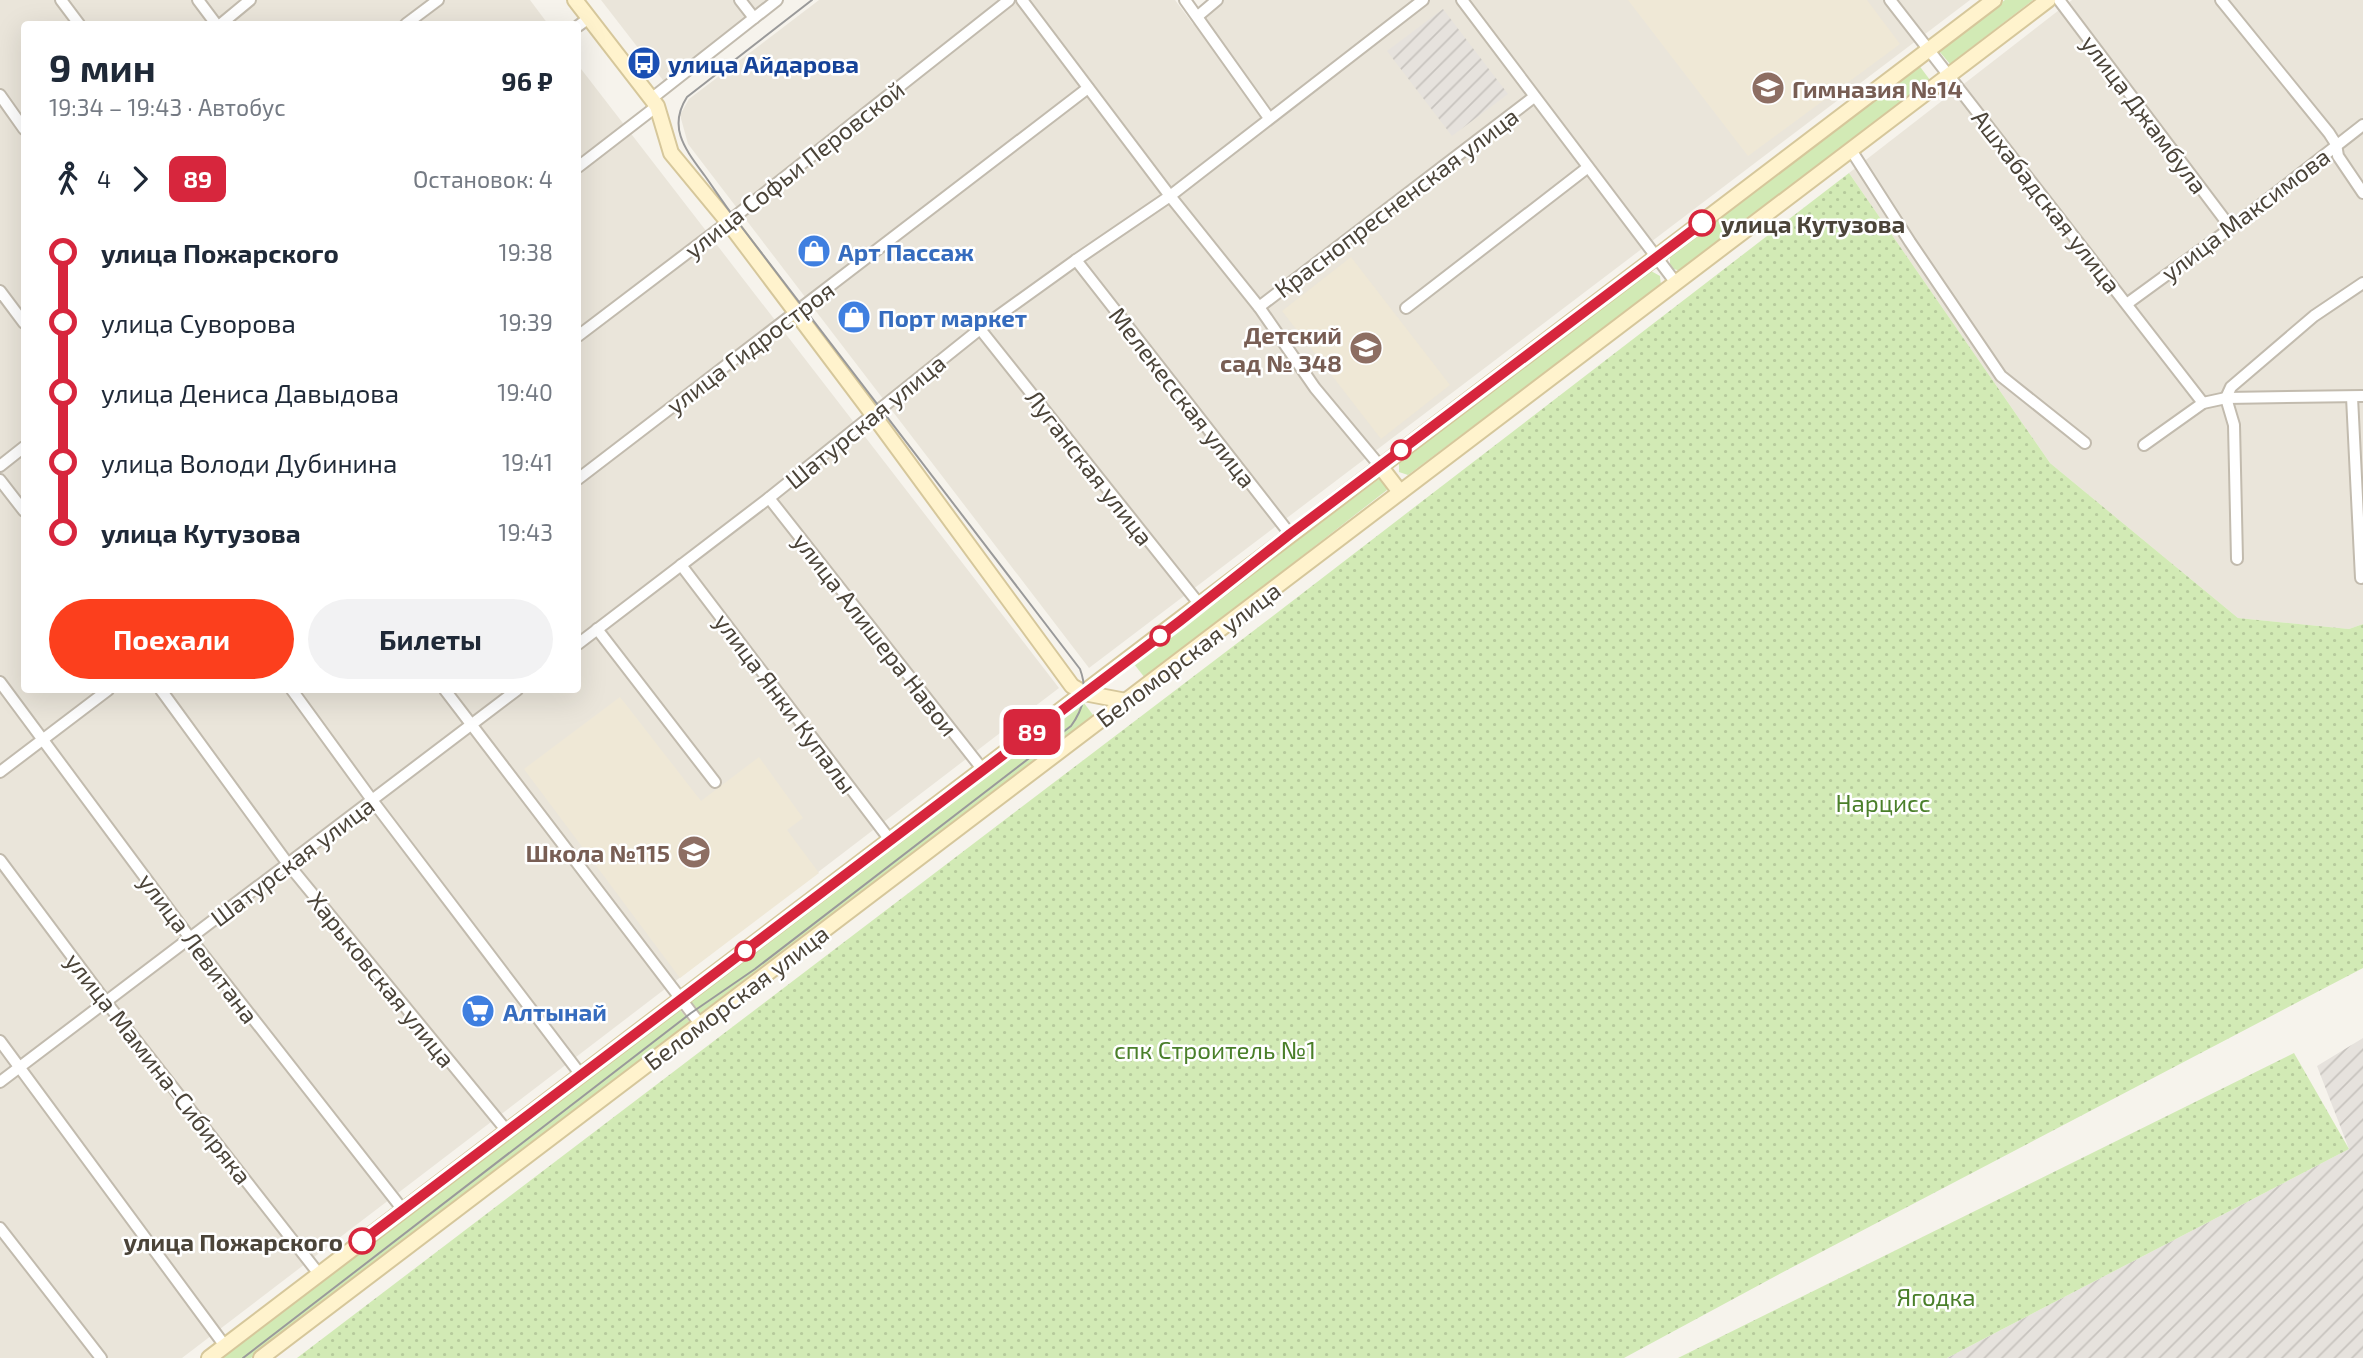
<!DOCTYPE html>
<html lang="ru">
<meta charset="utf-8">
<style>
:root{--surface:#fff;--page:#f2f2f3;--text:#1f2937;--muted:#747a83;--accent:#fc3f1d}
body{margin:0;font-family:"Exo 2",sans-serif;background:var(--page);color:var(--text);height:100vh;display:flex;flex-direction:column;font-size:26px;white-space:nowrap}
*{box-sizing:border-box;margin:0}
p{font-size:23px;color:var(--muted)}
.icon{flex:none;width:38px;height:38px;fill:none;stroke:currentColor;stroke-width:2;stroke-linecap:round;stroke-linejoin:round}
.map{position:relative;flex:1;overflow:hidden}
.details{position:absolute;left:21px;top:21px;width:560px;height:672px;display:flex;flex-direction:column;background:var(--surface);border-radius:7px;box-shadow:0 7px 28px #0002}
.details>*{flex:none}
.badge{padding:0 14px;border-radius:10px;font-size:24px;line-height:46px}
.map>.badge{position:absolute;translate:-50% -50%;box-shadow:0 0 0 4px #fff}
.legs{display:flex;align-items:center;gap:10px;height:77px;padding:0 28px;font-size:23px}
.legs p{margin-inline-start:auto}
.overview{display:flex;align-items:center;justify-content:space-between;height:119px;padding:0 28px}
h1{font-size:38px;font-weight:700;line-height:52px}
.action{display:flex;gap:14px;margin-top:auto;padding:14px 28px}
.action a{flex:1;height:80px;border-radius:42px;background:var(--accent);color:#fff;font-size:28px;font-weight:700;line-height:80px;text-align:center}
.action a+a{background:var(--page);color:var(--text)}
ul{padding:0 28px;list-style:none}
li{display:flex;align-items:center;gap:24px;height:70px;font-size:26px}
li i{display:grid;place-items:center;width:10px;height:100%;margin:0 9px;background:currentColor}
li i::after{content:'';width:18px;height:18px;margin:-9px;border:5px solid;border-radius:50%;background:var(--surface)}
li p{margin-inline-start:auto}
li:first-child i{background:linear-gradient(#0000 50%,currentColor 0)}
li:last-child i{background:linear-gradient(currentColor 50%,#0000 0)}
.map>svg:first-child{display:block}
.residential{fill:#eae5da}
.industrial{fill:url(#industrial-furrows)}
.education{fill:#efe8d6}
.grass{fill:#d2eab5}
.park{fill:url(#park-dots)}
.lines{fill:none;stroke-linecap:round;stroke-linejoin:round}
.street-casing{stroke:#c2bbae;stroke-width:14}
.secondary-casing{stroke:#d6c79b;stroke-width:18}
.street{stroke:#fff;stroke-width:10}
.secondary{stroke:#fff3cd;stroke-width:14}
.tram{stroke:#9a9a9a;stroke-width:2}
.line-1-casing{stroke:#fff;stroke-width:16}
.line-1{stroke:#d7263d;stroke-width:10}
.stop-1-dot{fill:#fff;stroke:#d7263d;stroke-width:3.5}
.labels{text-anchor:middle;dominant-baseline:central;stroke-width:5;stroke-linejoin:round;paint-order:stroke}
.transit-label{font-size:24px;font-weight:bold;fill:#164399;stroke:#fff;text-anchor:start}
.education-label{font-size:24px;font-weight:bold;fill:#785e54;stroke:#fff;text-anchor:end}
.street-label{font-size:24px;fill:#4b4439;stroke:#fff}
.stop-label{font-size:24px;font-weight:bold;fill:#4b4439;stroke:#fff;text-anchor:start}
.shop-label{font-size:24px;font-weight:bold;fill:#366cbe;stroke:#fff;text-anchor:start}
.park-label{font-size:24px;fill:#4a7f2a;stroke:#fff}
</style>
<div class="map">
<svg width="2363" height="1358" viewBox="0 0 2363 1358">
<defs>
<pattern id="industrial-furrows" width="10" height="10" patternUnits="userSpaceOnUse" patternTransform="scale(1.75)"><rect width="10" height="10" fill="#e6e2dd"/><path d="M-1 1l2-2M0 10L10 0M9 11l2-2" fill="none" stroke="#c7c3be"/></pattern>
<pattern id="park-dots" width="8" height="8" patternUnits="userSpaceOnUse" patternTransform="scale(1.75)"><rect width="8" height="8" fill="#d2eab5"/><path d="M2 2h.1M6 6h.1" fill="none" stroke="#b6ca9c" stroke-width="1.8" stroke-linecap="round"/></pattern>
</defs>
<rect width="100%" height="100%" fill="#f6f3ec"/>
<g class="residential">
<path d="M0,0H530L548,24H24V690H578V65L1059,688L182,1358H0Z"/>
<path d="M601,0H776L666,84Z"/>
<path d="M819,0H1175L1193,24L1224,0H1970L1089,668L688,144L680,115L689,99Z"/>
<path d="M2072,0H2363V624L2349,629L2238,618L2050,463L1849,173Z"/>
</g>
<g class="industrial">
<path d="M1443,9L1508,94L1452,136L1387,51Z"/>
<path d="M2363,1038V1358H1947L2349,1149L2317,1066Z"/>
</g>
<g class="education">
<path d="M1628,0H1867L1900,44L1748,156Z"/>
<path d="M1351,257L1450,385L1381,439L1282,311Z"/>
<path d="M620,697L701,801L759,757L803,818L787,830L819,873L680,978L524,769Z"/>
</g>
<g class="grass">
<path d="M2005,0H2033L1950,64L1939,51Z"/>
<path d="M1918,64L1930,80L1681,271L1670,268V256Z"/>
<path d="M1651,271L1660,276L1661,286L1408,475L1399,472V462Z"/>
<path d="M1379,479L1385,483L1387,490L1145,678L1134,664Z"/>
<path d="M1084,703L1096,719L700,1017L688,1001Z"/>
<path d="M678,1007L692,1025L251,1358H215Z"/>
</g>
<g class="park">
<path d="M1849,173L2050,463L2238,618L2349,629L2363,624V968L1787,1270L1624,1358H297L1269,619Z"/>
<path d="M2294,1053L2349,1149L1947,1358H1678Z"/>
</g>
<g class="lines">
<defs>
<g id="street">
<path d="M61,0L79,24"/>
<path d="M198,0L216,24"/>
<path d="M740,0L754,18"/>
<path d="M1022,0L1170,196L1259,307L1315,388L1380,466"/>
<path d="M1185,0L1269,118"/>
<path d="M1462,0L1676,283"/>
<path d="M1890,0L2203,403"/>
<path d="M2059,0L2231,228"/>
<path d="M2221,0L2329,133L2336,144L2338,156L2363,193"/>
<path d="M1198,16L1217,0"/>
<path d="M221,24L250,0"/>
<path d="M406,24L438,0"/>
<path d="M578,26L589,18"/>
<path d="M0,95L24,129"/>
<path d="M651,99L777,0"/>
<path d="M1851,150L1910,242L2001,376L2085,443"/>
<path d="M578,167L657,106"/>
<path d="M1076,260L1290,534"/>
<path d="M0,291L24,323"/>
<path d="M2128,303L2231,228L2363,125"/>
<path d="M1259,307L1534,97"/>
<path d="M1406,308L1587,168"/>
<path d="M980,329L1200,605"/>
<path d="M578,336L728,222L1009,0"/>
<path d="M2352,397L2361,578"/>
<path d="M2144,445L2203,403L2226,398L2363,396"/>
<path d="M0,466L24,447"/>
<path d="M578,479L1088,88"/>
<path d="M0,480L24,511"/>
<path d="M769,498L983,770"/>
<path d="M2237,559L2234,425L2226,398L2231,387L2314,316L2363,283"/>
<path d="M681,565L890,840"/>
<path d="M597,629L715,782"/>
<path d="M578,644L769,498L980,329L1076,260L1170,196L1423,0"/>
<path d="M0,682L190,938L403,1210"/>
<path d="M161,690L288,864L507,1131"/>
<path d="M292,690L372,800L581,1075"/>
<path d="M445,690L700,1024"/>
<path d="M0,772L108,690"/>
<path d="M0,860L106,1002L319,1274"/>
<path d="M0,1041L225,1346"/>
<path d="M0,1082L517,690"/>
<path d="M0,1228L101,1358"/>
</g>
<g id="secondary">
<path d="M575,0L657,106L671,153L728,222L874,416L1072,686L1084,693L1126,701"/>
<path d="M1380,466L1400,492"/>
<path d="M209,1358L1994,0"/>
<path d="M261,1358L2048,0"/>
</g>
</defs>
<use href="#street" class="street-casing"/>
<use href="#secondary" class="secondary-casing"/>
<use href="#street" class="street"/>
<use href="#secondary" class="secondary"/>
<path class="tram" d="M243,1358L691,1013L755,969L1071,726C1084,708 1088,691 1080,669L734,217C724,204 715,190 705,176C686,150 667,128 687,97L812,0"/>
</g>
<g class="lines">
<defs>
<path id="line-1" d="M362,1241L1180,621L1290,534L1702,223"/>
</defs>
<use href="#line-1" class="line-1-casing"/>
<use href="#line-1" class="line-1"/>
</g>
<defs>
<symbol id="bus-disc" viewBox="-11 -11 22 22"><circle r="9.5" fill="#1a4fb4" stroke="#fff"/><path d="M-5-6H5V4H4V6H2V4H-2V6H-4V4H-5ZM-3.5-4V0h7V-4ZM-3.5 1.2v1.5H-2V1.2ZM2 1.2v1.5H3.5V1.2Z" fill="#fff"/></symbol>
<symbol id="school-disc" viewBox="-11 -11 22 22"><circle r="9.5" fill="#8d6e63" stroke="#fff"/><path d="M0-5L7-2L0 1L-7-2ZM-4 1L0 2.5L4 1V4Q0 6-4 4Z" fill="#fff"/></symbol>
<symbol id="shop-disc" viewBox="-11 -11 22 22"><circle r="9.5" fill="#3f7fe0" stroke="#fff"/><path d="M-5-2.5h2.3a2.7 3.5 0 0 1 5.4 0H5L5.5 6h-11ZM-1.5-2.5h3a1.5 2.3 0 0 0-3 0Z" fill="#fff"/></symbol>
<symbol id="supermarket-disc" viewBox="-11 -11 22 22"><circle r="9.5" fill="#3f7fe0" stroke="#fff"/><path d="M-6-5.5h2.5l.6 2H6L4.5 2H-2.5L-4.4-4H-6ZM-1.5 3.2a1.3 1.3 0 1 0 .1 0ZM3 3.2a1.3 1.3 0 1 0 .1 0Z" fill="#fff"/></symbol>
</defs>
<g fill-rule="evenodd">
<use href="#bus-disc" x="625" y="44" width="38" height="38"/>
<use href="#school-disc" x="1749" y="69" width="38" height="38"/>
<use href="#shop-disc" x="795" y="232" width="38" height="38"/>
<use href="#shop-disc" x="835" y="298" width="38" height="38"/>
<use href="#school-disc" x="1347" y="329" width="38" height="38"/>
<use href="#school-disc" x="675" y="833" width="38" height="38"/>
<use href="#supermarket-disc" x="459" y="992" width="38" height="38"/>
</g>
<g class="stop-1-dot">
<circle cx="1702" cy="223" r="12"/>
<circle cx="1401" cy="450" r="9"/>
<circle cx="1160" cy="636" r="9"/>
<circle cx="745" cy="951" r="9"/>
<circle cx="362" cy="1241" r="12"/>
</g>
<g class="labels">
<g class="transit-label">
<text x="668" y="63">улица Айдарова</text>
</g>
<g class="education-label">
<text x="1792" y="88" text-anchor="start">Гимназия №14</text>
<text x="1342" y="334">Детский<tspan x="1342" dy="28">сад № 348</tspan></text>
<text x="670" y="852">Школа №115</text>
</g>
<g class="street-label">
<text transform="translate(2145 114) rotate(53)">улица Джамбула</text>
<text transform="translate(794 169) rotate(-38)">улица Софьи Перовской</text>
<text transform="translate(2047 201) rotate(52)">Ашхабадская улица</text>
<text transform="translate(1396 202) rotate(-37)">Краснопресненская улица</text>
<text transform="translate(2245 214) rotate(-37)">улица Максимова</text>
<text transform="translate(750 347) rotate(-37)">улица Гидростроя</text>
<text transform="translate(1183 397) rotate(52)">Мелекесская улица</text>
<text transform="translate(865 421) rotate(-39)">Шатурская улица</text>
<text transform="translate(1090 467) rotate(52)">Луганская улица</text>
<text transform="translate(876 634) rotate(52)">улица Алишера Навои</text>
<text transform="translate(1188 654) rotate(-37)">Беломорская улица</text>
<text transform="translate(786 703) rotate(53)">улица Янки Купалы</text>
<text transform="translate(292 861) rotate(-37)">Шатурская улица</text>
<text transform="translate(199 948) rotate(53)">улица Левитана</text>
<text transform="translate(382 979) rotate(51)">Харьковская улица</text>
<text transform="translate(736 997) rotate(-37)">Беломорская улица</text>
<text transform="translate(159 1068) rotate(52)">улица Мамина-Сибиряка</text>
</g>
<g class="stop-label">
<text x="1721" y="223">улица Кутузова</text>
<text x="343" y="1241" text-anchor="end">улица Пожарского</text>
</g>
<g class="shop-label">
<text x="838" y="251">Арт Пассаж</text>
<text x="878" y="317">Порт маркет</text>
<text x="503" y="1011">Алтынай</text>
</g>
<g class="park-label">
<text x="1883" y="802">Нарцисс</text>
<text x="1215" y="1049">спк Строитель №1</text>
<text x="1936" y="1296">Ягодка</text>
</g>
</g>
</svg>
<b class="badge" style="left:1032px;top:732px;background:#d7263d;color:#fff">89</b>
<section class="details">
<div class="overview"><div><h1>9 мин</h1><p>19:34 – 19:43 · Автобус</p></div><b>96 ₽</b></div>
<div class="legs"><svg class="icon" aria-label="walk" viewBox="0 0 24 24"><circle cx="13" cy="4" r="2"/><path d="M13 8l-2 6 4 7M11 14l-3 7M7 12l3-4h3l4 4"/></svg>4<svg class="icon" aria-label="forward" viewBox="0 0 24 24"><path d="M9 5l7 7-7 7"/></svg><b class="badge" style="background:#d7263d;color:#fff">89</b><p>Остановок: 4</p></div>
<ul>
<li><i style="color:#d7263d"></i><b>улица Пожарского</b><p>19:38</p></li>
<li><i style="color:#d7263d"></i><span>улица Суворова</span><p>19:39</p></li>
<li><i style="color:#d7263d"></i><span>улица Дениса Давыдова</span><p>19:40</p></li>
<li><i style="color:#d7263d"></i><span>улица Володи Дубинина</span><p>19:41</p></li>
<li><i style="color:#d7263d"></i><b>улица Кутузова</b><p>19:43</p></li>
</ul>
<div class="action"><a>Поехали</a><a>Билеты</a></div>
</section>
</div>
